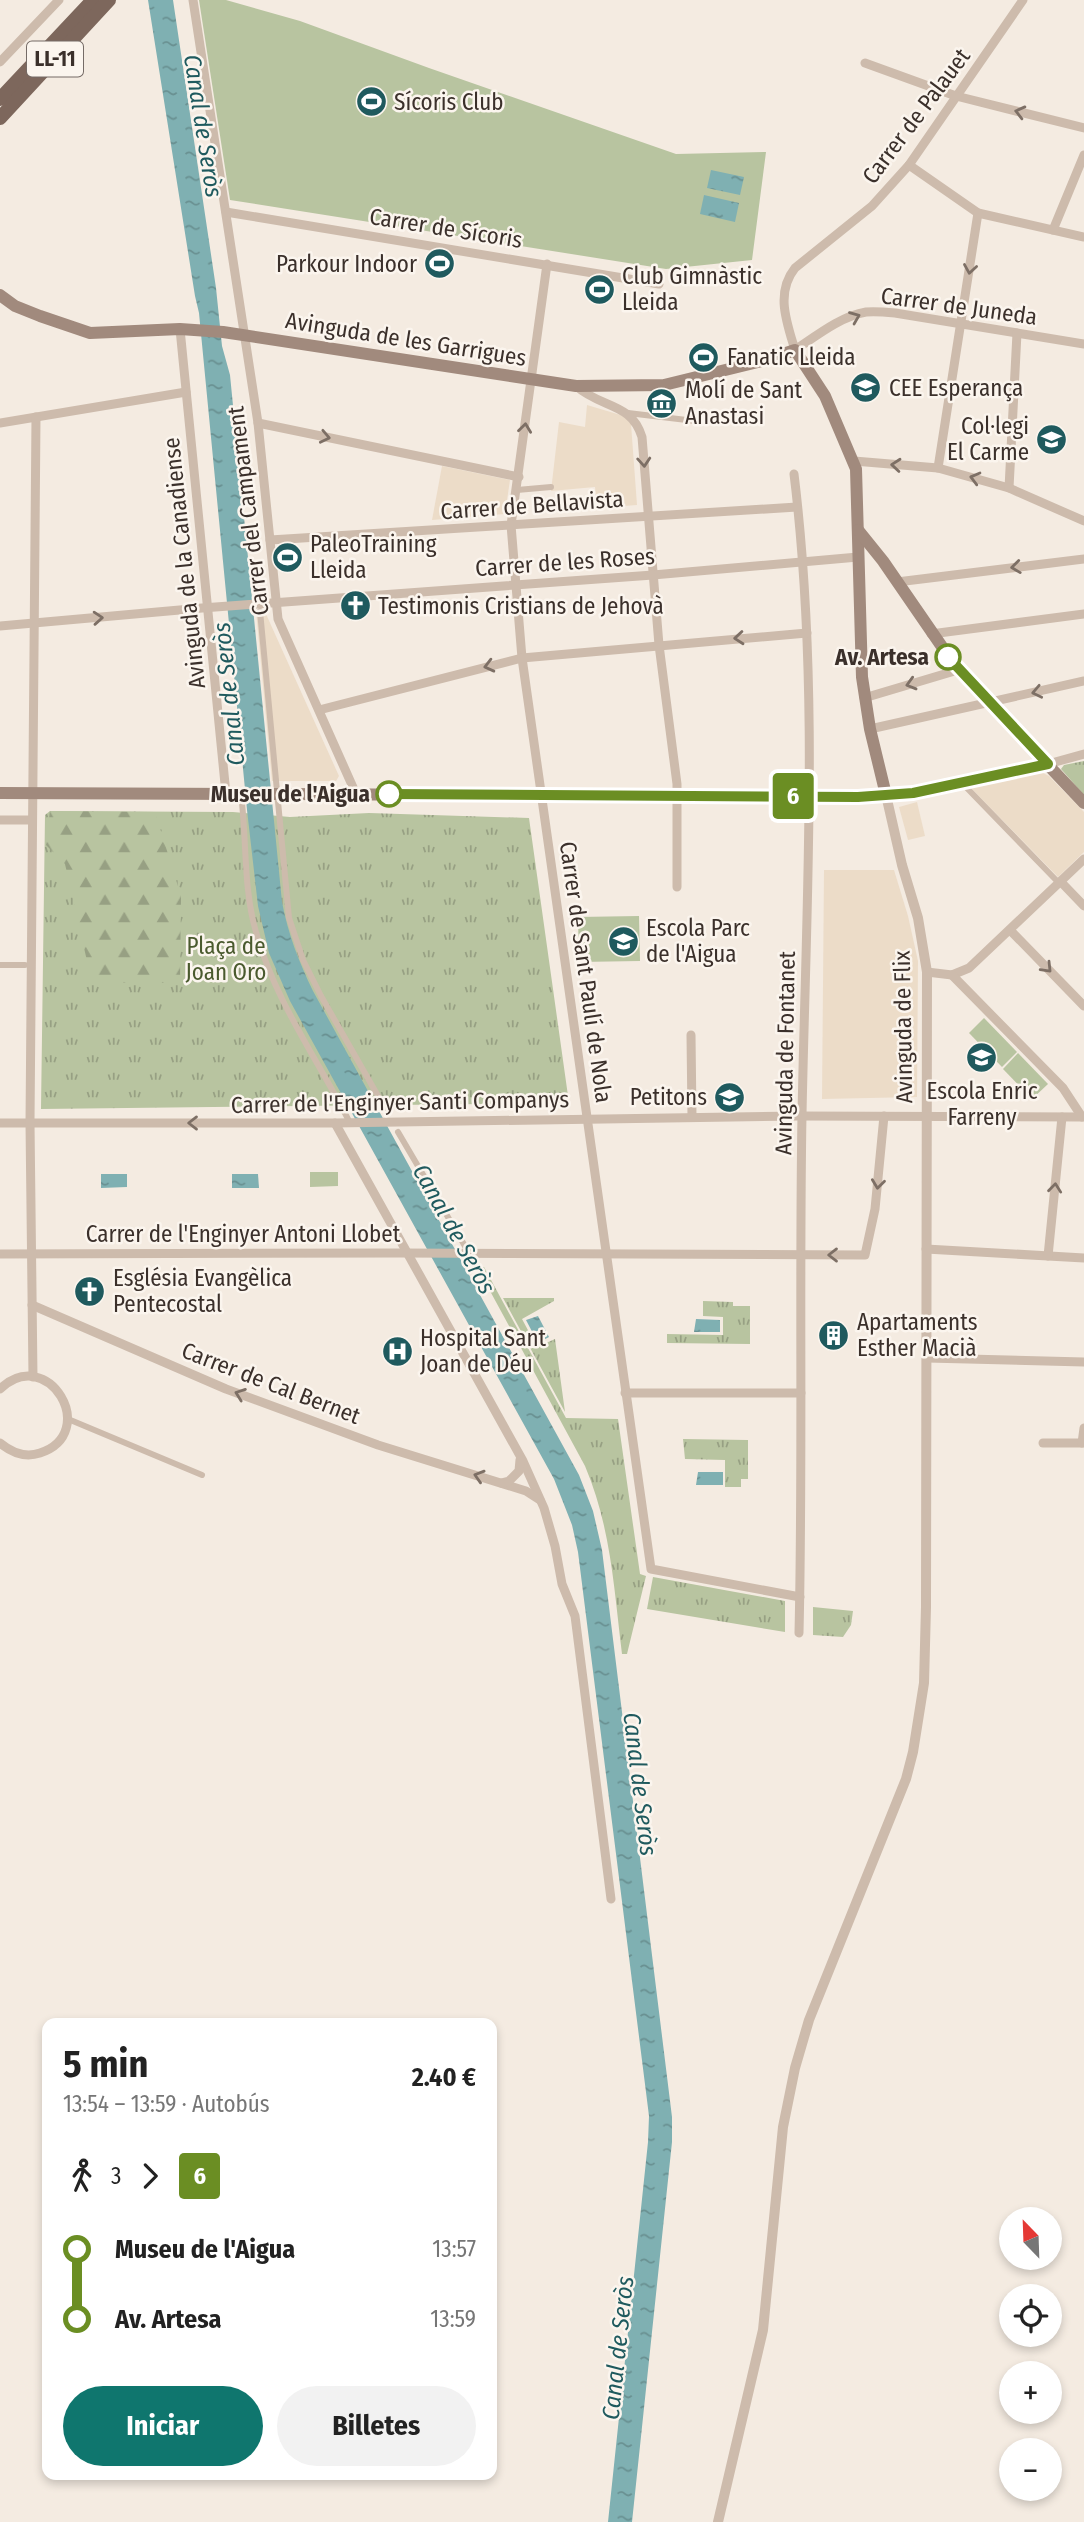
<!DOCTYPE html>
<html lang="es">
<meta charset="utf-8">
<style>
:root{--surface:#fff;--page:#f2f2f2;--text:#222;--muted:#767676;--accent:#0f766e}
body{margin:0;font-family:"Fira Sans Condensed",sans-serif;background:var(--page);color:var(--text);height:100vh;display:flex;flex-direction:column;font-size:26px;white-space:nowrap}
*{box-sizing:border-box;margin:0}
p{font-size:23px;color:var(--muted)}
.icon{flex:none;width:38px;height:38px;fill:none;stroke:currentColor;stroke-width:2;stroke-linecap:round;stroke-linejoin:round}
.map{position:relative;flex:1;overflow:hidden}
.side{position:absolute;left:42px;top:2018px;width:455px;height:462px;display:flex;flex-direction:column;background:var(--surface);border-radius:14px;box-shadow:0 4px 10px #0003}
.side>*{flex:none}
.badge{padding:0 14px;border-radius:5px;font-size:24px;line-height:46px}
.needle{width:46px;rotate:337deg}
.fabs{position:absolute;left:999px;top:2207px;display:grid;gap:14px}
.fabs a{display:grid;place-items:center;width:63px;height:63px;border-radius:50%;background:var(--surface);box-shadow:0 4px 10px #0003;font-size:35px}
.map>.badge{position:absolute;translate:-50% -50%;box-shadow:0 0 0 4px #fff}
.legs{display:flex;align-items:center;gap:10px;height:77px;padding:0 21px;font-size:23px}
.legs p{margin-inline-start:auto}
.overview{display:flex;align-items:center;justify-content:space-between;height:119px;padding:0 21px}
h1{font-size:38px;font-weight:700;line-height:52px}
.primary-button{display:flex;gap:14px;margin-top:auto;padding:14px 21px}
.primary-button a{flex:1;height:80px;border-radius:42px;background:var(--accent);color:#fff;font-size:28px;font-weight:700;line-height:80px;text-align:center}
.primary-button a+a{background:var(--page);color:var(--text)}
ul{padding:0 21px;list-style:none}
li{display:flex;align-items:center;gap:24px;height:70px;font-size:26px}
li i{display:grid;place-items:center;width:10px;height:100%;margin:0 9px;background:currentColor}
li i::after{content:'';width:18px;height:18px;margin:-9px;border:5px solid;border-radius:50%;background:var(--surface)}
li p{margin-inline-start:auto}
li:first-child i{background:linear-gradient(#0000 50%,currentColor 0)}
li:last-child i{background:linear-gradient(currentColor 50%,#0000 0)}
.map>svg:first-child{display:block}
.grass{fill:url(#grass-tufts)}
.forest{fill:url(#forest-firs)}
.pitch{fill:#b8c4a0}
.plaza{fill:#ecdcc8}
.water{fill:url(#water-ripples)}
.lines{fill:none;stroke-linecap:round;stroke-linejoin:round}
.pedestrian{stroke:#cdbbac;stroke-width:6}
.minor{stroke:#cdbbac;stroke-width:9}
.tertiary{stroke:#cdbbac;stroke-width:10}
.secondary{stroke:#a18a7d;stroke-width:12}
.primary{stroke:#7d675c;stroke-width:14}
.secondary-bridge{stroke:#a18a7d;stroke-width:12}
.oneway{stroke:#7d6f65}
.line-1-casing{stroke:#fff;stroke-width:16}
.line-1{stroke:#6b8e23;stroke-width:10}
.stop-1-dot{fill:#fff;stroke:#6b8e23;stroke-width:3.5}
.labels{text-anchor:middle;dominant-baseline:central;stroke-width:5;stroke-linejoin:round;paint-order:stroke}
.shield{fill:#fbf5ee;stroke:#756b66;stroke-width:2}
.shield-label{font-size:21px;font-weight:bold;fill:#3b302b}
.poi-label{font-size:23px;fill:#3b302b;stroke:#fbf5ee;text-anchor:start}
.street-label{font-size:23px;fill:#3b302b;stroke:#fbf5ee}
.stop-label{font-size:23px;font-weight:bold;fill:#3b302b;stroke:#fbf5ee;text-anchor:end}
.park-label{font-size:23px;fill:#4a5a2e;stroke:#fbf5ee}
.water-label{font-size:24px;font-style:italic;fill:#1f5a5e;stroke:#fbf5ee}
</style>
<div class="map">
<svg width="1084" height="2522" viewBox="0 0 1084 2522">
<defs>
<pattern id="grass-tufts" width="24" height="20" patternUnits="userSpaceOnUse" patternTransform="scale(1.75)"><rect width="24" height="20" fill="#b8c4a0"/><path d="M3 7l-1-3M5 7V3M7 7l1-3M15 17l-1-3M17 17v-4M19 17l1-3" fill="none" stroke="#97a083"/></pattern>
<pattern id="forest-firs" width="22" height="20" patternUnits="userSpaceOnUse" patternTransform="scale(1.75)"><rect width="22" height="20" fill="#b8c4a0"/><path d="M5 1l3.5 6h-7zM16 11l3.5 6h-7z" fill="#97a083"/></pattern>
<pattern id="water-ripples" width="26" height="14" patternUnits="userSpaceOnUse" patternTransform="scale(1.75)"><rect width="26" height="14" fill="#7fb0b2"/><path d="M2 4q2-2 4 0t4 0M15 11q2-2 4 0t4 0" fill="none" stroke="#699091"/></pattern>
</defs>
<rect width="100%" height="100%" fill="#f4ebe1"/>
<g class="grass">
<path d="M1084,761V795L1061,769L1064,765Z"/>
<path d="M50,811L233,812L290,817L369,813L529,818L569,1103L41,1109L45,815Z"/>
<path d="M477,1267H484L566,1418L618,1419L640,1574L646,1576L627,1654H622C614,1589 611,1527 585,1466Z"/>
<path d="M503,1298H554V1301L522,1319L537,1347L555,1339L565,1412Z"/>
<path d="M703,1301L733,1302V1306H750V1344L667,1343V1334L723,1335V1317L703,1316Z"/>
<path d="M683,1439L748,1440V1479H741V1487H725V1460L685,1459Z"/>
<path d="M653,1577L785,1601V1632L647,1609Z"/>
<path d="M813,1607L853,1611L851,1625L843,1637L813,1635Z"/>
</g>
<path class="forest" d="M50,811L155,812L181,896L180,983H92L65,864L46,845Z"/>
<g class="pitch">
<path d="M199,0H226L300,21L429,68L676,154L766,152L752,260L666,269L230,200Z"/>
<path d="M639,916L640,961L579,962L578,917Z"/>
<path d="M984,1018L1017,1052L1002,1067L969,1033Z"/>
<path d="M1018,1053L1048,1084L1032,1099L1003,1069Z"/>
<path d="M338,1172V1186L310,1187V1172Z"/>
</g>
<g class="plaza">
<path d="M587,405L624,416L631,424L637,505L597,508L595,487L551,491L559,422L585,427Z"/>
<path d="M442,466L510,480L505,514L432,520Z"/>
<path d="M256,611L266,614L339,776L336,781H272Z"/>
<path d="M1041,772L1049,776L1084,812V852L1058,877L971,788Z"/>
<path d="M917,802L925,836L908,840L899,807Z"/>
<path d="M824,870H894L908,916L918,961L917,1097L822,1099Z"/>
</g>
<g class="water">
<path d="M148,0H173L216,288L222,346L230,375L282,902C288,934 299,962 313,991L579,1475L593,1511L602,1550L672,2117V2142L632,2522H608L648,2142L649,2116L578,1552L572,1525L554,1479L290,1001L269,953L258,906L247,810L199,313L195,296Z"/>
<path d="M711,170L744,177L740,195L707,188Z"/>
<path d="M704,195L739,203L735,222L700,214Z"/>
<path d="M101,1174H127V1187L101,1188Z"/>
<path d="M232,1174H258L259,1188H232Z"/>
<path d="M538,1316L549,1337L538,1343L526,1320Z"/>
<path d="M696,1319L720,1320V1332H694Z"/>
<path d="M698,1472H723V1485H696Z"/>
</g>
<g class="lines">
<g class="pedestrian">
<path d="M628,413L695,421"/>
<path d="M517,490L551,487"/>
<path d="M260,611L289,918L303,960L321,996L386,1110"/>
<path d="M962,783L1056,880L1061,882"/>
<path d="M241,794C247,840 243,888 256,932C275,1001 318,1060 350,1123"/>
<path d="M0,965H25"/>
<path d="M398,1132L469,1253"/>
<path d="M68,1419L202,1475"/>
</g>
<g class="minor">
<path d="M193,0L258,423L278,619L356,794"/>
<path d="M1023,0L909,165L872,206L795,268C775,293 787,323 795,350C816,336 841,316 866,312C875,311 885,312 895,313L1084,344"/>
<path d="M0,62L59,0"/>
<path d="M865,63L956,96L1084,128"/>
<path d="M909,165L978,213L1084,237"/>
<path d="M226,212L659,284"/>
<path d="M1053,230L1084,155"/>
<path d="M547,264L511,525L522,658L651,1569L800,1597"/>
<path d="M180,329L226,794"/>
<path d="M576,386C602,409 631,402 642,437L659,645L677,784V887"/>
<path d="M0,423L186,392"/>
<path d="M258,423L519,477"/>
<path d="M854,461L938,468L1009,488L1084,521"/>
<path d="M938,468L978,213"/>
<path d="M794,474C820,687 806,902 802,1115C799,1288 803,1460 799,1633"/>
<path d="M1009,488L1017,333"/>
<path d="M270,540L797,507"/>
<path d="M897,582L1084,559"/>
<path d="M0,626L202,608L653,575L858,557"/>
<path d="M931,634L1084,614"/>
<path d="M864,698L958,670"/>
<path d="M319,710L522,658L807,633"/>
<path d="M870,729L1084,681"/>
<path d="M1048,764L1084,754"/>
<path d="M0,820H32"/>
<path d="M1061,882L1084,906"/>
<path d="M1010,930L1084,1006"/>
<path d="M927,972L952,975L969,968L1084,859"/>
<path d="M952,975L1063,1088L1082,1117"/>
<path d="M691,1035L692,1117"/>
<path d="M0,1123H335L797,1116L1084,1117"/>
<path d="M335,1123L523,1461L544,1508L555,1546L562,1584L575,1616L611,1899"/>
<path d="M926,1249L1084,1258"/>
<path d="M0,1254L400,1253L865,1255L875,1209L884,1116"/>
<path d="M1048,1256L1062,1117"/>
<path d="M32,1305L226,1389L378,1445L526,1491L540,1500"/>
<path d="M927,1358L1084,1362"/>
<path d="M33,1377L30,1123L36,417"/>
<path d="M0,1389C48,1343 101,1433 40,1453C25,1458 12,1453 0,1443"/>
<path d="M625,1393H801"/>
<path d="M1043,1443H1084"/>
<path d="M1082,1443L1084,1428"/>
<path d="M501,1483L509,1481L519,1471L520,1460"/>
</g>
<path class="tertiary" d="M718,2522L763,2330L783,2127L795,2068L809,2020L906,1779L913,1752L924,1683L926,1607L927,972L918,918L902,865L886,795"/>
<g class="secondary">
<path d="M0,295L15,306L40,316L90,333L180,329L223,332L576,386L664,385L762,361L795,350L825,396L856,469L862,677L870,729L886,795"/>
<path d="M858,530L883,561L958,670L1084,803"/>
<path d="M0,793L244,794"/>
<path d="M282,794L857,797L913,793L1048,764"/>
</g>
<g class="primary">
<path d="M0,99L93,0"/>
<path d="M0,118L109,0"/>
</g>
<path class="secondary-bridge" d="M244,794H282"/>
</g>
<defs><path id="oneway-chevron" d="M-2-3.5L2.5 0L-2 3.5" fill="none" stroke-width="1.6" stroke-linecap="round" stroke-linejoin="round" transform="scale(1.75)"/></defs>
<g class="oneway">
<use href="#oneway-chevron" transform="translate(1020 112) rotate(-166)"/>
<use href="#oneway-chevron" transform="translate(970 269) rotate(99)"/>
<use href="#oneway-chevron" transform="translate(855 317) rotate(-22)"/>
<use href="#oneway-chevron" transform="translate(525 428) rotate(-83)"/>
<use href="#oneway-chevron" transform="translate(325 437) rotate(12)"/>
<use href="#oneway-chevron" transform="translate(644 462) rotate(86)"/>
<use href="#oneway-chevron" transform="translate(896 465) rotate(-175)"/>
<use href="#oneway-chevron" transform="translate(975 478) rotate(-165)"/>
<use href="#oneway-chevron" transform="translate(1016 567) rotate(173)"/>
<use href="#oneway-chevron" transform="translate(98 618) rotate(-4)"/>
<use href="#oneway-chevron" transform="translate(739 638) rotate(175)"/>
<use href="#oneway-chevron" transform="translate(489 666) rotate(166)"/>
<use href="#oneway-chevron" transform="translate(911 684) rotate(164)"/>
<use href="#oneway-chevron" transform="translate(1037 692) rotate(168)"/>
<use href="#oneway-chevron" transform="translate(1047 968) rotate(46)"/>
<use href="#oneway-chevron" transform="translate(193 1123) rotate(-180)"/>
<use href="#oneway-chevron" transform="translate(878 1184) rotate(97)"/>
<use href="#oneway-chevron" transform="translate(1055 1188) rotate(-84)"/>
<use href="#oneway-chevron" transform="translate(833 1255) rotate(-180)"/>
<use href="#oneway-chevron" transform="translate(240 1394) rotate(-160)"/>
<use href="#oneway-chevron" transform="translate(479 1476) rotate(-163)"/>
</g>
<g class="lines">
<defs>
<path id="line-1" d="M389,794L858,797L913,793L1048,764L948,657"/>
</defs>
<use href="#line-1" class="line-1-casing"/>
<use href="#line-1" class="line-1"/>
</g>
<defs>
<symbol id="stadium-disc" viewBox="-11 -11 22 22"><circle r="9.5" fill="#1f5a5e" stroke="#fbf5ee"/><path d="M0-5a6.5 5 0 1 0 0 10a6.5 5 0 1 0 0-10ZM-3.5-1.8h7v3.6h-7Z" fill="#fff"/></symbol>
<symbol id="school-disc" viewBox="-11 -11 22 22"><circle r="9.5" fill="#1f5a5e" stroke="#fbf5ee"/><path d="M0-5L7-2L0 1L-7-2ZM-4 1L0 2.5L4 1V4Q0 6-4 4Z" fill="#fff"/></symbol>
<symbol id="museum-disc" viewBox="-11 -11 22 22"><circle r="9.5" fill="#1f5a5e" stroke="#fbf5ee"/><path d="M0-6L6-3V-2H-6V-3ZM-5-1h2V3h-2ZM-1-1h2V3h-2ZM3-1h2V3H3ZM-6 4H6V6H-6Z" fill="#fff"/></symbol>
<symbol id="church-disc" viewBox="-11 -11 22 22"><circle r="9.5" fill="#1f5a5e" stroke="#fbf5ee"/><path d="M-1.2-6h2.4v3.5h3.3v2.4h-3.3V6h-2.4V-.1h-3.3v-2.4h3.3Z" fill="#fff"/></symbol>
<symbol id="building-disc" viewBox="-11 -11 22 22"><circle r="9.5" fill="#1f5a5e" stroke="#fbf5ee"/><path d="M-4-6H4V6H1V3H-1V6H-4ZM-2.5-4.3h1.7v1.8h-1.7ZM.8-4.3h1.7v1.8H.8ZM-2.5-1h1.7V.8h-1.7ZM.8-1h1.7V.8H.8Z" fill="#fff"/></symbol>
<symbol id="hospital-disc" viewBox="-11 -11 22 22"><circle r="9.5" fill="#1f5a5e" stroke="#fbf5ee"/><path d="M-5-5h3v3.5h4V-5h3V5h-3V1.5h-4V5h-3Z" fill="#fff"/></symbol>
</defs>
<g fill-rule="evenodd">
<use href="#stadium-disc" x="354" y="84" width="35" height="35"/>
<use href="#stadium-disc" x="422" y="246" width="35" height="35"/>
<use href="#stadium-disc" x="582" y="272" width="35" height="35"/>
<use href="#stadium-disc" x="686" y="340" width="35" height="35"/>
<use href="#school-disc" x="848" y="370" width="35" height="35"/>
<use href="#museum-disc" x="644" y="386" width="35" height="35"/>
<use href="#school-disc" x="1034" y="422" width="35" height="35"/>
<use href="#stadium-disc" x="270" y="540" width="35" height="35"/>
<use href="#church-disc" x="338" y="588" width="35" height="35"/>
<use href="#school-disc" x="606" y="924" width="35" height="35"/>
<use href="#school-disc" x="964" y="1040" width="35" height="35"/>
<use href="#school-disc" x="712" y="1080" width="35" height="35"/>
<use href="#church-disc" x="72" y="1274" width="35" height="35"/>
<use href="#building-disc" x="816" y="1318" width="35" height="35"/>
<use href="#hospital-disc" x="380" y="1334" width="35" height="35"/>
</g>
<g class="stop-1-dot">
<circle cx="948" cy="657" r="12"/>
<circle cx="389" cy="794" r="12"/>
</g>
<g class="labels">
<rect class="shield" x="27" y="41.5" width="56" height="35" rx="5"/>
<g class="shield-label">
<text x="55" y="59">LL-11</text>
</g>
<g class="poi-label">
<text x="394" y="102">Sícoris Club</text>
<text x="417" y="264" text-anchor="end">Parkour Indoor</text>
<text x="622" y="276">Club Gimnàstic<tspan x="622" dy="26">Lleida</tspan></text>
<text x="727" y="357">Fanatic Lleida</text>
<text x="889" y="388">CEE Esperança</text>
<text x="685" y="390">Molí de Sant<tspan x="685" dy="26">Anastasi</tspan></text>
<text x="1029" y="426" text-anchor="end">Col·legi<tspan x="1029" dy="26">El Carme</tspan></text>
<text x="310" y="544">PaleoTraining<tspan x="310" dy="26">Lleida</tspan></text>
<text x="378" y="606">Testimonis Cristians de Jehovà</text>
<text x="646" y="928">Escola Parc<tspan x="646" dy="26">de l'Aigua</tspan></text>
<text x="982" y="1091" text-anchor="middle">Escola Enric<tspan x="982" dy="26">Farreny</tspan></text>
<text x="707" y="1097" text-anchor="end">Petitons</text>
<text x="113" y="1278">Església Evangèlica<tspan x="113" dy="26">Pentecostal</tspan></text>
<text x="857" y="1322">Apartaments<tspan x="857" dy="26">Esther Macià</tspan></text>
<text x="420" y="1338">Hospital Sant<tspan x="420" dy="26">Joan de Déu</tspan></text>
</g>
<g class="street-label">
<text transform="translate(916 116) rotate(-53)">Carrer de Palauet</text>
<text transform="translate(446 228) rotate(9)">Carrer de Sícoris</text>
<text transform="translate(959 306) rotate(8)">Carrer de Juneda</text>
<text transform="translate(406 339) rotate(9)">Avinguda de les Garrigues</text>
<text transform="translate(532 505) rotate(-4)">Carrer de Bellavista</text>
<text transform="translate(248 511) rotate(-97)">Carrer del Campament</text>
<text transform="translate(565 562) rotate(-4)">Carrer de les Roses</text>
<text transform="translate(184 563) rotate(-96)">Avinguda de la Canadiense</text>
<text transform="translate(586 972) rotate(82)">Carrer de Sant Paulí de Nola</text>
<text transform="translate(903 1027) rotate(-91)">Avinguda de Flix</text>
<text transform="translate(785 1053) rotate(-89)">Avinguda de Fontanet</text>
<text transform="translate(400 1102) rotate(-1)">Carrer de l'Enginyer Santi Companys</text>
<text x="243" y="1234">Carrer de l'Enginyer Antoni Llobet</text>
<text transform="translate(271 1383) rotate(21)">Carrer de Cal Bernet</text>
</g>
<g class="stop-label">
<text x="929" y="657">Av. Artesa</text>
<text x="370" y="794">Museu de l'Aigua</text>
</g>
<g class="park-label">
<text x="226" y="946">Plaça de<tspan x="226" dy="26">Joan Oro</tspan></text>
</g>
<g class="water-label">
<text transform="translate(203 126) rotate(81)">Canal de Seròs</text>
<text transform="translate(229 694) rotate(-96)">Canal de Seròs</text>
<text transform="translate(454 1229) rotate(61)">Canal de Seròs</text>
<text transform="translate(640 1784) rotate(83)">Canal de Seròs</text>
<text transform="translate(618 2348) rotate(-84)">Canal de Seròs</text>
</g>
</g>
</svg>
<div class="fabs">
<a><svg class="needle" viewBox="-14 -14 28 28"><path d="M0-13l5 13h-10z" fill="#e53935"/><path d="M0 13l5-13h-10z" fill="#767676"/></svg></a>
<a><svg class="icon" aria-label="locate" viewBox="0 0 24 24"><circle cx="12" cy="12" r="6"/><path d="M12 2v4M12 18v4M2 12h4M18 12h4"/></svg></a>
<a>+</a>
<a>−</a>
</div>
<b class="badge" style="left:793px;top:796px;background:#6b8e23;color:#fff">6</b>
<section class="side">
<div class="overview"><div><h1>5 min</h1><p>13:54 – 13:59 · Autobús</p></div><b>2.40 €</b></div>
<div class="legs"><svg class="icon" aria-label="walk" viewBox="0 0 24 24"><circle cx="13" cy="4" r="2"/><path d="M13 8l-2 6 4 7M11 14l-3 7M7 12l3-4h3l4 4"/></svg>3<svg class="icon" aria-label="forward" viewBox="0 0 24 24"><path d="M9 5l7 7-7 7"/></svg><b class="badge" style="background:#6b8e23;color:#fff">6</b></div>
<ul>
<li><i style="color:#6b8e23"></i><b>Museu de l'Aigua</b><p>13:57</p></li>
<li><i style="color:#6b8e23"></i><b>Av. Artesa</b><p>13:59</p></li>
</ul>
<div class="primary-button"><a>Iniciar</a><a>Billetes</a></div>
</section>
</div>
